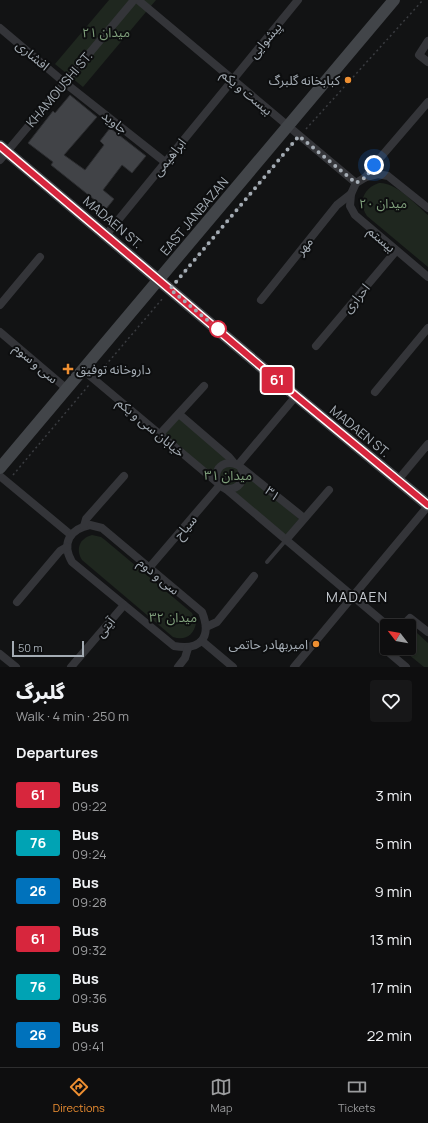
<!DOCTYPE html>
<meta charset="utf-8">
<style>
:root{--surface:#0e0e0f;--page:#171718;--text:#f1f3f6;--muted:#9b9c9e;--line:#2e2e2f;--accent:#ee8f31}
body{margin:0;font-family:Manrope,"Noto Sans Arabic",sans-serif;background:var(--page);color:var(--text);height:100vh;display:flex;flex-direction:column;font-size:15px;white-space:nowrap}
*{box-sizing:border-box;margin:0}
p{font-size:13px;color:var(--muted)}
.icon{flex:none;width:22px;height:22px;fill:none;stroke:currentColor;stroke-width:2;stroke-linecap:round;stroke-linejoin:round}
.map{position:relative;height:667px;overflow:hidden}
.details{display:flex;flex-direction:column;background:var(--surface);flex:1}
.details>*{flex:none}
.badge{padding:0 8px;border-radius:3px;font-size:14px;line-height:26px}
.needle{width:26px;rotate:301deg}
.tools{position:absolute;left:380px;top:619px;display:grid;gap:8px}
.tools a{display:grid;place-items:center;width:36px;height:36px;border-radius:4px;background:var(--surface);box-shadow:0 1px 3px #0004,0 0 0 1px var(--line);font-size:20px}
.scale{position:absolute;left:12px;bottom:10px;width:72px;box-sizing:border-box;padding-left:4px;border:2px solid #a4acb4;border-top:0;font-size:11px;line-height:14px;white-space:nowrap;color:#a4acb4;-webkit-text-stroke:3px #0d0e0f;paint-order:stroke}
.you{position:absolute;width:20px;height:20px;margin:-10px;border:3px solid #fff;border-radius:50%;background:#1a73e8;box-shadow:0 0 0 6px #1a73e833}
.map>.badge{position:absolute;translate:-50% -50%;box-shadow:0 0 0 2px #fff}
h2{padding:0 16px;font-size:15px;line-height:36px}
.round{display:grid;place-items:center;flex:none;width:42px;height:42px;border-radius:4px;background:var(--page)}
.headline{display:flex;align-items:center;justify-content:space-between;height:68px;padding:0 16px}
h1{font-size:19px;font-weight:800;line-height:30px}
ul{padding:0;list-style:none}
li{display:flex;align-items:center;gap:12px;height:48px;padding:0 16px}
li div{flex:1}
li b{display:block;font-size:15px}
li em{font-style:normal}
li .badge{min-width:44px;font-weight:700;text-align:center}
.tabs{display:flex;justify-content:space-around;align-items:center;height:56px;border-top:1px solid var(--line);background:var(--surface);font-size:11px;color:var(--muted)}
.tabs a{display:grid;justify-items:center;gap:2px}
.tabs .on{color:var(--accent)}
.map>svg:first-child{display:block}
.green{fill:#1f271f}
.building{fill:#414347;stroke:#2c2d30}
.lines{fill:none;stroke-linecap:round;stroke-linejoin:round}
.path{stroke:#3a3c40;stroke-width:1.5;stroke-dasharray:2 3;stroke-linecap:butt}
.lane{stroke:#343539;stroke-width:4}
.street{stroke:#343539;stroke-width:8}
.secondary{stroke:#424549;stroke-width:12}
.line-casing{stroke:#fff;stroke-width:9}
.line{stroke:#d7263d;stroke-width:6}
.walk{stroke:#a4acb4;stroke-width:4;stroke-dasharray:0 7.2}
.poi-dot{fill:#ee8f31;stroke:#0d0e0f;stroke-width:1.5}
.stop-dot{fill:#fff;stroke:#d7263d;stroke-width:2}
.labels{text-anchor:middle;dominant-baseline:central;stroke-width:4;stroke-linejoin:round;paint-order:stroke}
.park-label{font-size:13px;fill:#7f9f7b;stroke:#0d0e0f}
.street-label{font-size:13px;fill:#a4acb4;stroke:#0d0e0f}
.poi-label{font-size:13px;fill:#a4acb4;stroke:#0d0e0f;text-anchor:end}
.neighbourhood-label{font-size:14px;letter-spacing:1px;fill:#c5cad0;stroke:#0d0e0f}
</style>
<div class="map">
<svg width="428" height="667" viewBox="0 0 428 667">
<rect width="100%" height="100%" fill="#121314"/>
<g class="green">
<path d="M109,0H156L83,87L55,64Z"/>
<path d="M379,183C396,182 415,204 428,215V267L367,216C358,203 363,188 379,183Z"/>
<path d="M179,418L299,519L285,536L164,435Z"/>
<path d="M92,535L101,537L105,540L192,613L196,623C194,635 185,641 173,637L82,560C75,549 80,538 92,535Z"/>
<path d="M417,633L428,643V667H424L403,650L404,648H409V642Z"/>
</g>
<path class="building" d="M70,95L97,117L64,155L85,170L104,145L100,141L110,128L146,156L132,173L122,165L103,190L114,199L106,209L51,165L53,162L28,143L53,111L55,113Z"/>
<g class="lines">
<g class="path">
<path d="M306,129L423,0"/>
<path d="M177,281L294,142"/>
<path d="M99,373L163,298"/>
<path d="M13,475L89,385"/>
</g>
<path class="lane" d="M267,562L286,540"/>
<g class="street">
<path d="M138,0L356,183"/>
<path d="M0,28L65,83L165,162"/>
<path d="M428,41L419,55L428,62"/>
<path d="M0,160L134,0"/>
<path d="M366,177L374,165L428,102"/>
<path d="M428,208L388,176L378,174L366,177L356,183L351,194L350,206L355,215L428,277"/>
<path d="M106,235L298,0"/>
<path d="M261,300L337,205L351,194"/>
<path d="M0,305L40,257"/>
<path d="M0,332L67,389"/>
<path d="M316,346L396,251"/>
<path d="M83,370L219,484"/>
<path d="M375,392L428,328"/>
<path d="M179,414L229,457L234,463"/>
<path d="M160,434L204,386"/>
<path d="M238,465L296,396"/>
<path d="M241,468C246,480 239,490 226,489C207,481 218,456 238,465L304,518"/>
<path d="M0,476L71,535"/>
<path d="M398,480L428,444"/>
<path d="M226,489L388,626"/>
<path d="M90,525L102,528L202,612C212,637 201,651 174,646L72,562C61,543 70,529 90,525Z"/>
<path d="M84,526L86,519L124,476"/>
<path d="M286,540L329,490"/>
<path d="M149,568L220,485"/>
<path d="M17,602L60,551L67,547"/>
<path d="M402,626L410,618L428,632"/>
<path d="M206,627L217,622L254,576"/>
<path d="M202,641L233,667"/>
<path d="M387,644L385,648L387,651L406,667"/>
<path d="M0,654L16,667"/>
<path d="M71,667L124,605"/>
<path d="M178,667L185,658L188,648"/>
<path d="M294,667L428,506"/>
</g>
<g class="secondary">
<path d="M0,146L296,396L428,505"/>
<path d="M0,468L394,0"/>
</g>
</g>
<g class="lines">
<defs>
<path id="line" d="M0,146L296,396L428,505"/>
</defs>
<use href="#line" class="line-casing"/>
<use href="#line" class="line"/>
<path class="walk" d="M218,329L170,289L299,136L356,183L366,177L374,165"/>
</g>
<g class="poi-dot">
<circle cx="348" cy="80" r="4"/>
<path d="M66 363h4v4h4v4h-4v4h-4v-4h-4v-4h4z"/>
<circle cx="316" cy="644" r="4"/>
</g>
<circle class="stop-dot" cx="218" cy="329" r="8"/>
<g class="labels">
<g class="park-label">
<text x="106" y="32">میدان ۲۱</text>
<text x="383" y="203">میدان ۲۰</text>
<text x="228" y="475">میدان ۳۱</text>
<text x="173" y="617">میدان ۳۲</text>
</g>
<g class="street-label">
<text transform="translate(265 40) rotate(-50)">پیشوایی</text>
<text transform="translate(33 55) rotate(40)">افشاری</text>
<text transform="translate(59 89) rotate(-50)">KHAMOUSHI ST.</text>
<text transform="translate(247 92) rotate(40)">بیست و یکم</text>
<text transform="translate(115 122) rotate(38)">جاوید</text>
<text transform="translate(169 157) rotate(-51)">ابراهیمی</text>
<text transform="translate(194 216) rotate(-50)">EAST JANBAZAN</text>
<text transform="translate(113 222) rotate(40)">MADAEN ST.</text>
<text transform="translate(382 239) rotate(41)">بیستم</text>
<text transform="translate(304 246) rotate(-51)">مهر</text>
<text transform="translate(356 298) rotate(-50)">احراری</text>
<text transform="translate(36 363) rotate(41)">سی و سوم</text>
<text transform="translate(151 427) rotate(40)">خیابان سی و یکم</text>
<text transform="translate(360 431) rotate(39)">MADAEN ST.</text>
<text transform="translate(273 493) rotate(39)">۳۱</text>
<text transform="translate(185 527) rotate(-49)">سیاح</text>
<text transform="translate(159 576) rotate(40)">سی و دوم</text>
<text transform="translate(105 627) rotate(-50)">آیتی</text>
</g>
<g class="poi-label">
<text x="340" y="80">کبابخانه گلبرگ</text>
<text x="76" y="369" text-anchor="start">داروخانه توفیق</text>
<text x="308" y="644">امیربهادر حاتمی</text>
</g>
<g class="neighbourhood-label">
<text x="357" y="596">MADAEN</text>
</g>
</g>
</svg>
<div class="tools">
<a><svg class="needle" viewBox="-14 -14 28 28"><path d="M0-13l5 13h-10z" fill="#e53935"/><path d="M0 13l5-13h-10z" fill="#9b9c9e"/></svg></a>
</div>
<div class="scale">50 m</div>
<div class="you" style="left:374px;top:165px"></div>
<b class="badge" style="left:277px;top:380px;background:#d7263d;color:#fff">61</b>
</div>
<section class="details">
<div class="headline"><div><h1>گلبرگ</h1><p>Walk · 4 min · 250 m</p></div><a class="round"><svg class="icon" aria-label="heart" viewBox="0 0 24 24"><path d="M12 20l-8-8c-3-5 5-10 8-4 3-6 11-1 8 4z"/></svg></a></div>
<h2>Departures</h2>
<ul>
<li><span class="badge" style="background:#d7263d;color:#fff">61</span><div><b>Bus</b><p>09:22</p></div><em>3 min</em></li>
<li><span class="badge" style="background:#00a3b4;color:#fff">76</span><div><b>Bus</b><p>09:24</p></div><em>5 min</em></li>
<li><span class="badge" style="background:#0072bc;color:#fff">26</span><div><b>Bus</b><p>09:28</p></div><em>9 min</em></li>
<li><span class="badge" style="background:#d7263d;color:#fff">61</span><div><b>Bus</b><p>09:32</p></div><em>13 min</em></li>
<li><span class="badge" style="background:#00a3b4;color:#fff">76</span><div><b>Bus</b><p>09:36</p></div><em>17 min</em></li>
<li><span class="badge" style="background:#0072bc;color:#fff">26</span><div><b>Bus</b><p>09:41</p></div><em>22 min</em></li>
</ul>
</section>
<nav class="tabs">
<a class="on"><svg class="icon" aria-label="directions" viewBox="0 0 24 24"><path d="M12 3l9 9-9 9-9-9zM9 14v-3h6M13 9l2 2-2 2"/></svg>Directions</a>
<a><svg class="icon" aria-label="map" viewBox="0 0 24 24"><path d="M3 6l6-2 6 2 6-2v14l-6 2-6-2-6 2zM9 4v14M15 6v14"/></svg>Map</a>
<a><svg class="icon" aria-label="tickets" viewBox="0 0 24 24"><path d="M3 7h18v10H3zM15 7v10"/></svg>Tickets</a>
</nav>
